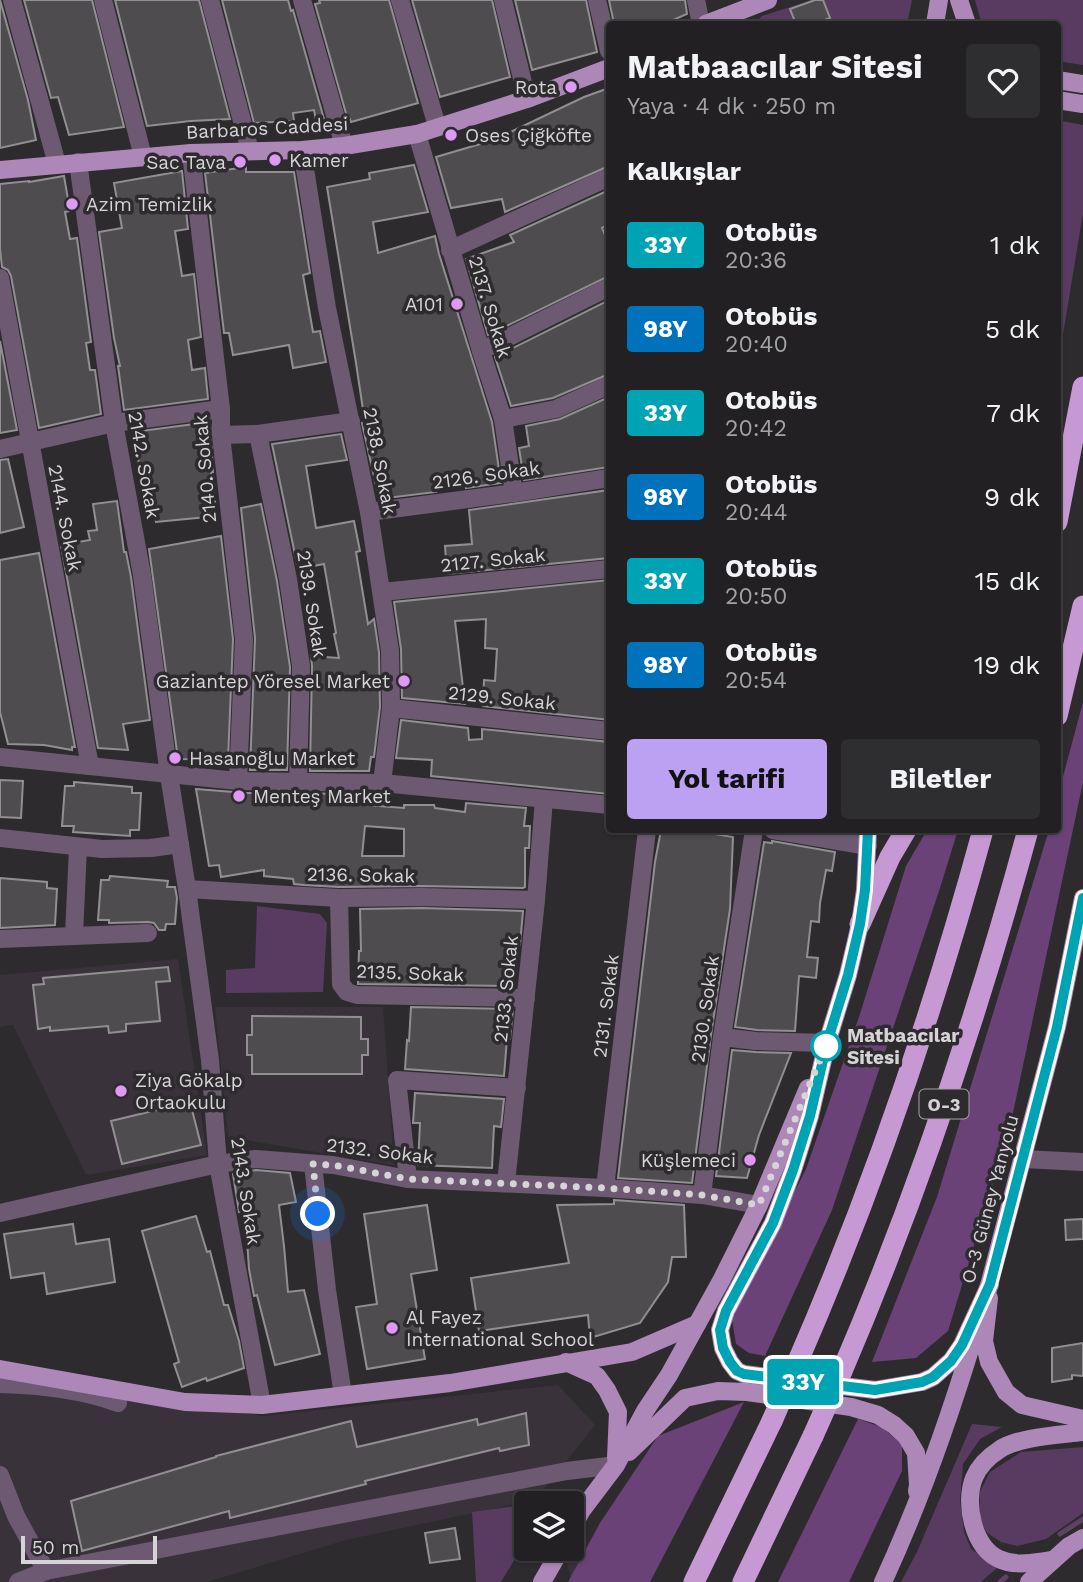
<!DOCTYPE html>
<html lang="tr">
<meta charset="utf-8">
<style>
:root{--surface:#222022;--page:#2e2d2f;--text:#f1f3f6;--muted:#a2a3a5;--line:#3f3e40;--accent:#bca0f2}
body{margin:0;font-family:"Work Sans",sans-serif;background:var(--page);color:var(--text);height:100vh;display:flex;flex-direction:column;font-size:26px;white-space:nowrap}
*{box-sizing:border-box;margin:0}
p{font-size:23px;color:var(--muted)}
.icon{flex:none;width:38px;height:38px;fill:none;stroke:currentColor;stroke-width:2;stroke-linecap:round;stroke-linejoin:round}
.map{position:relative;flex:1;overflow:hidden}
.sheet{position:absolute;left:606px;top:21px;width:455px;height:812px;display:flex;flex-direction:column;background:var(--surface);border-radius:7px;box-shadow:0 2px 5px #0004,0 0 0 2px var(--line)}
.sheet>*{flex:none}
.badge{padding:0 14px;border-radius:5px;font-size:24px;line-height:46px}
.buttons{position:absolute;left:514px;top:1491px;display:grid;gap:14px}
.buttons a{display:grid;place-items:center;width:70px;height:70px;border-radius:7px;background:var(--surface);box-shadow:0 2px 5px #0004,0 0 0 2px var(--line);font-size:35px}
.scale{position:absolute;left:21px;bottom:18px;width:136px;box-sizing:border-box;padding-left:7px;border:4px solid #d6d4d6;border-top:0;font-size:19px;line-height:24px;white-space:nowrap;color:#d6d4d6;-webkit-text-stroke:5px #2d2b2e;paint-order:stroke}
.you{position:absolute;width:35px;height:35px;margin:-18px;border:5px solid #fff;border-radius:50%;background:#1a73e8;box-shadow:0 0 0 10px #1a73e833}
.map>.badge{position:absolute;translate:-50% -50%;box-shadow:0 0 0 4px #fff}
h2{padding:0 21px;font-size:26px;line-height:63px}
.round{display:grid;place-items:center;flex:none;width:74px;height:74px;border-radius:7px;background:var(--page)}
.summary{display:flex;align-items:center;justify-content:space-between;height:119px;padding:0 21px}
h1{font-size:33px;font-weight:700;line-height:52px}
.button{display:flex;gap:14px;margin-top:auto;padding:14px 21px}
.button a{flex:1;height:80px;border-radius:7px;background:var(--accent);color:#111;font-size:28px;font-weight:700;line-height:80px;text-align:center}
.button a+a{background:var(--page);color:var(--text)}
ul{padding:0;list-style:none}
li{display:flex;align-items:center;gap:21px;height:84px;padding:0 21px}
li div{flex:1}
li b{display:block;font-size:26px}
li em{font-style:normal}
li .badge{min-width:77px;font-weight:700;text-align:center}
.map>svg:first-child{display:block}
.built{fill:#39323b}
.green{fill:#593b62}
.forest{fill:#6b4278}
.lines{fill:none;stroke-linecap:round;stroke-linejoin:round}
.stream{stroke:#5e4266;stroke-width:5}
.building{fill:#4f4c50;stroke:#928f93;stroke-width:2;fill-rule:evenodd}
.minor{stroke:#6d5a72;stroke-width:18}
.major{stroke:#ad87b8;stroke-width:18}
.highway{stroke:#c699d4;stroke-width:21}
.highway-bridge{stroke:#c699d4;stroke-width:21}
.line-casing{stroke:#fff;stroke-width:16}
.line{stroke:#00a3b4;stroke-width:10}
.walk{stroke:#d6d4d6;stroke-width:7;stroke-dasharray:0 12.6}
.poi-dot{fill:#dd99f3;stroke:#2d2b2e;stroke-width:2.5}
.stop-dot{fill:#fff;stroke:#00a3b4;stroke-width:3.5}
.labels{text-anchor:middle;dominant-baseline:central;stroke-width:7;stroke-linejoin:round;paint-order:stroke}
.shield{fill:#2d2b2e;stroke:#a3a1a4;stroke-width:2}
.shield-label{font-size:18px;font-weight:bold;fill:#d6d4d6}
.poi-label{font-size:19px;fill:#d6d4d6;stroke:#2d2b2e;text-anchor:start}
.street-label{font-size:19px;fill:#d6d4d6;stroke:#2d2b2e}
.stop-label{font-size:19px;font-weight:bold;fill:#d6d4d6;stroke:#2d2b2e;text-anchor:start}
</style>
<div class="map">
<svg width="1083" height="1582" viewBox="0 0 1083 1582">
<rect width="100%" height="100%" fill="#2d2b2e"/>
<g class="built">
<path d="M178,959L207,1155L86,1175L13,1025L0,1027V975Z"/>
<path d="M215,1007H383L394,1165L228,1137Z"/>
<path d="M0,1375L262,1416L558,1385L595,1425L535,1500L346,1540L207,1582H0Z"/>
<path d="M572,1524L588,1582H572L563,1549H572Z"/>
</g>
<g class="green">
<path d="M812,0H912L907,24H757L758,20L762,16Z"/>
<path d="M975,0H1083V65L1057,61V24H984L980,18Z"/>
<path d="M1057,120L1083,125V213L1057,371Z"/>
<path d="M257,906L320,914L327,923L323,992L226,993V970L255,968Z"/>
<path d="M972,1424L1002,1427L980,1439L963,1464L960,1501L964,1532L971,1549L998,1567L981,1582H901L917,1552Z"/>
<path d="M1083,1447V1513L1046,1539L1017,1546L1001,1542L987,1533L980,1519V1492L990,1472L1021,1452Z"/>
<path d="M515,1506L527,1521V1539L501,1582H476L472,1512Z"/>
</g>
<g class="forest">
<path d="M1083,702V782L1010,1127L948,1331L916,1358L872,1362L937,1197L1049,830H1057V799Z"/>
<path d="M927,830H958L940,888L832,1210L765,1356L749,1353L736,1344L732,1320L738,1304L806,1169L859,1017L906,866Z"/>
<path d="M744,1402L650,1582H568L600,1523L658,1436Z"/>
<path d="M858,1419L881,1427L902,1444V1471L849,1582H778Z"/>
</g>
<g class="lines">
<g class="stream">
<path d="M1060,1534L1083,1519"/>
<path d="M1000,1582L1006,1577"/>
</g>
</g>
<g class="building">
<path d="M0,0L28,100L36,140L0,148Z"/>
<path d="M24,0H92L124,127L69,135L58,97L51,98Z"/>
<path d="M115,0H199L230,119L191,121L147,126Z"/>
<path d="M222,0H288L291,11L293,10L324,119L316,120L314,110L293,113L294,121L254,123Z"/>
<path d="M319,0H389L418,103L351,122L349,117H347L315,4L320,3Z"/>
<path d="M412,0H492L510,77L440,97Z"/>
<path d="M515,0H586L597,52L532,70Z"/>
<path d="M609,0H685L687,14L664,24H614Z"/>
<path d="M815,0H823L830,18L814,24H796L790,9Z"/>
<path d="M609,88V166L505,212L502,199L451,208L436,157L504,137V135L584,97Z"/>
<path d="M414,165L428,212L373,222L378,253L435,236L439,254L492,422L501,483L466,488V486L435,489L436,492L379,499L362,423H365L356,363L327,187L370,179L369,173Z"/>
<path d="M246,167V172H294L310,273L303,275L313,332L320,331L326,362L293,368L289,345L233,355L229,333H224L205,173Z"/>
<path d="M182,171L188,229L175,231L182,276L194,274L201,337L188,340L192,370L205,368L208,399L124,410L118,366H120L114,338L99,232L122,228L114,183Z"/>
<path d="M64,176L70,211L65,212L70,239L77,238L91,342L86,343L90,370H95L101,414L39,428L11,276L8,270L2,267L0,249V184L29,181V182Z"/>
<path d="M609,190V224L602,228L609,244V276L488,335L466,259L514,242L510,235Z"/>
<path d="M609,300V374L553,398L511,406L495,357Z"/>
<path d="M0,341L17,430L0,433Z"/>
<path d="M609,397V467L524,480L519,448L529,446L526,426L560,419Z"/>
<path d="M210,422L213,472H211L217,516L156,522L151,494L145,495L133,432Z"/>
<path d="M341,434L347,460L306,466L316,528L354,521L360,551L356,552L368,624L374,619L379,652L380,707L374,757H371L369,771H310L312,666L311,656L339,658L334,634L336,633L324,564L298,569L272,444Z"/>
<path d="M8,459L24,527L0,533V460Z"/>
<path d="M609,490V558L447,574L445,546L472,544L469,510Z"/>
<path d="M117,501L124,552H126L131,577L150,720L123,724L128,750L98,748L61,545L90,540L88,531L97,530L93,504Z"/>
<path d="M261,504L277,581L290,667L287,770H250L255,638L241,508Z"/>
<path d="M221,536L233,639L228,760L178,759L149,549Z"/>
<path d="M39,553L75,747H72V750L44,745L8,744L0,712V560Z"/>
<path d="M609,580V720L483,706L484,680L495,681L497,649L485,648L486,619L455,621L465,704L402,698L401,649L394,602Z"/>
<path d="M401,720L468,728L469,740L482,739V729L609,742V794L431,776L432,760L396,758Z"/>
<path d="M0,780L23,781L21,818L0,817Z"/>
<path d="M74,782L132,787V793H141L139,830H130V836L73,832L74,826H62L65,786H74Z"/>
<path d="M196,789L246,793L367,794V805L404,808V805H434L435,808L465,812L466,803L526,808L524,826H530L529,848H525V887L523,888L422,886L339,887L304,885L294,884L293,879L264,876V870L221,877L219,865L209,866ZM365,826L404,829V856H362Z"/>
<path d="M661,830H690L733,837L730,909L711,1035L692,1183L618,1178L655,862Z"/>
<path d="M772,841L835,852L832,871L826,870L820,903L819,922L811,921L807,957L818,958L816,978L799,976L795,1031L757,1030L735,1027L764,842L772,843Z"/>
<path d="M110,876L168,881L167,887H175L177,898L175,924H166L165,930H159L154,923L148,922L109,923V920H98L101,880H109Z"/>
<path d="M0,878L47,882V888L57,889L55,925L0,928Z"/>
<path d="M422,908L523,911L520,945H517L513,986L358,984L359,951H361L360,909Z"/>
<path d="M168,967L170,981L156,982L160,1021L126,1024V1031L109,1033L108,1026L50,1031V1027L38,1029L33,985L44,984L43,978Z"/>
<path d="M411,1007L513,1009L510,1039H507L504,1076L405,1069L407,1040L409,1041Z"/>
<path d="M252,1016L361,1017V1039H368V1055H362V1074H252V1055H247V1035H252Z"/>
<path d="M732,1050L756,1052L791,1053L759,1135L747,1178L716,1176Z"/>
<path d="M415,1093L504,1099L501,1127L494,1126L492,1168L418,1165L420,1123H413Z"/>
<path d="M190,1102L201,1145L122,1164L111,1121Z"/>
<path d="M256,1170L290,1173L296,1202L279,1205L284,1246L288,1292L304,1290L320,1354L275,1365L257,1295L254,1296L249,1269L245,1211L239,1212L233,1174Z"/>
<path d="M614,1200L684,1205L686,1257H672L668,1282L640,1323L590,1338L588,1315L479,1331L471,1278L569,1263L557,1205L614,1204Z"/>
<path d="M427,1205L437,1270L411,1274L425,1359L367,1369L356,1307L377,1304L364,1214Z"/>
<path d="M196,1216L207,1252L210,1251L224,1305H228L239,1341L244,1368L207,1381L206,1378L182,1387L174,1364L179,1362L142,1231Z"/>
<path d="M1083,1219V1239L1066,1240L1065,1220Z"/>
<path d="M73,1224L76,1244L109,1239L115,1282L47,1294L44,1273L11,1278L4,1234Z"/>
<path d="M1083,1343V1376L1072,1375V1379L1052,1382V1348Z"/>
<path d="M526,1413L529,1445L500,1451L499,1448L365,1481L366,1484L230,1518L229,1511L82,1551L71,1501L216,1457V1456L351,1421L357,1447L477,1419L478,1425Z"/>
<path d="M455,1528L460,1559L430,1563L425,1533Z"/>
</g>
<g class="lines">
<g class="minor">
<path d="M12,0L57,164"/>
<path d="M103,0L143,157"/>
<path d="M210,0L250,151"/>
<path d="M302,0L344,146"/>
<path d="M400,0L437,126"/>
<path d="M503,0L527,99"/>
<path d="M597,0L609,51"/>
<path d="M696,0L701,24"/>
<path d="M417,134L481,351L503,419L514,493"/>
<path d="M302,150L327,308L369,512L390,651L391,708L382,783"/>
<path d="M191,153L221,409V435L244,639L238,781"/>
<path d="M78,162L114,423L142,575L169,775L187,889L210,1060L218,1164L262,1405"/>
<path d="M450,250L609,177"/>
<path d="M0,278L90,766"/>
<path d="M481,351L609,287"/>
<path d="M503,419L556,409L609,385"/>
<path d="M258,434L288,579L301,666L298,782"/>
<path d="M221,435L258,434L351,421"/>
<path d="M0,449L114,423L221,409"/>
<path d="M369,512L514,493L609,478"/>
<path d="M382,592L609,569"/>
<path d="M391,708L609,731"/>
<path d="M0,757L238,781L382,783L609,805"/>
<path d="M773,830L868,846"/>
<path d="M0,838L102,849L151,848L180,844"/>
<path d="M187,889L339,898L422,897L536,900"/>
<path d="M339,898L341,984L347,992L357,995L526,998"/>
<path d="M74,935L78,847"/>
<path d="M0,939L148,933"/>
<path d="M722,1037L756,1041L827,1043"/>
<path d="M1023,1159L1083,1162"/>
<path d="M313,1164L327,1290L343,1395"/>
<path d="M408,1179L397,1080L517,1088"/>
<path d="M506,1183L536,900L544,799"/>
<path d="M605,1188L647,830"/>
<path d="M702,1195L722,1037L754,830"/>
<path d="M0,1213L218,1164L256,1159L333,1165L408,1179L605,1188L702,1195L759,1205"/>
<path d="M0,1384C41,1385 80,1389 118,1403"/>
<path d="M0,1475L16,1516L46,1571"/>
<path d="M18,1582L46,1571L567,1471L616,1465"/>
</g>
<g class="major">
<path d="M959,0L967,24"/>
<path d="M706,24L768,0"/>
<path d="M935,24L939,0"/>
<path d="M1057,80L1083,84"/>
<path d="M1057,100L1083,104"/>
<path d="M0,170L191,153L302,150L344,146L417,134L527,99L609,68"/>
<path d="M868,830L865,890L860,924L848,975L827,1043L810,1116L793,1170L773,1223L726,1311L720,1330L723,1348L730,1362L737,1371L744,1374L875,1390L922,1382L933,1377L951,1361L962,1345L990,1284"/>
<path d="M987,1293L1057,1027L1083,898"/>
<path d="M989,1298L984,1341L989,1362L1006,1392L1022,1405L1083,1419"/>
<path d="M566,1362L597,1376L607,1390L618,1412L616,1458"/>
<path d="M0,1369L185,1402L262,1405L450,1383L632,1352L697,1324"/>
<path d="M629,1452L685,1398L718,1391L747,1392L851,1407L878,1415L894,1425L906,1436L916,1453L918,1485L917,1491"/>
<path d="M572,1528L582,1510L616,1465L645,1411L669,1375L722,1279L759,1205L808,1088"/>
<path d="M1053,1560C1035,1562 1016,1567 999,1559C973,1547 964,1503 974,1478C979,1466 988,1457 999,1450C1017,1437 1060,1435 1083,1432"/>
<path d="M542,1582L561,1549"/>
<path d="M883,1582C919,1504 948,1422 973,1340"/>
<path d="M1029,1582L1069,1546L1083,1538"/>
</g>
<g class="highway">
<path d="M1057,522L1083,387"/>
<path d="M1057,716L1083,606"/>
<path d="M860,924L890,857L906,830"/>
<path d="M795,1368C871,1194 933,1013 983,830"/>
<path d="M842,1371C917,1196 978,1014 1028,830"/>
<path d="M694,1582L772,1421"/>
<path d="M743,1582L813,1436"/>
</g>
<g class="highway-bridge">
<path d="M772,1421L795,1368"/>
<path d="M813,1436L842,1371"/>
</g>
</g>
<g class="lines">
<defs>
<path id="line" d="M868,830L865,890L860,924L848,975L827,1043L810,1116L793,1170L773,1223L726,1311L720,1330L723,1348L730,1362L737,1371L744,1374L875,1390L922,1382L933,1377L951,1361L962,1345L990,1284L1057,1027L1083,898"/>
</defs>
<use href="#line" class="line-casing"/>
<use href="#line" class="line"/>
<path class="walk" d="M318,1214L313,1164L333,1165L408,1179L605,1188L702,1195L759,1205L827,1043L826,1046"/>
</g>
<g class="poi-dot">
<circle cx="571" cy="87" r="7"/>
<circle cx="451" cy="135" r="7"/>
<circle cx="275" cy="160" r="7"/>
<circle cx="240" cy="162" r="7"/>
<circle cx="72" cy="204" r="7"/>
<circle cx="457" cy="304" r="7"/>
<circle cx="404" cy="681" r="7"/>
<circle cx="175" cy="758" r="7"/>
<circle cx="239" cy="796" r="7"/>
<circle cx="121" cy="1091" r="7"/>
<circle cx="750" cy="1160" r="7"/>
<circle cx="392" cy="1328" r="7"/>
</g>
<circle class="stop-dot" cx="826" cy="1046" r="14"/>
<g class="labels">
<rect class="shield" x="919.5" y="1089.5" width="49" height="29" rx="5"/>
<g class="shield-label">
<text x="944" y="1104">O-3</text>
</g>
<g class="poi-label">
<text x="557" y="87" text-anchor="end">Rota</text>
<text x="465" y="135">Oses Çiğköfte</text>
<text x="289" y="160">Kamer</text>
<text x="226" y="162" text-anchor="end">Sac Tava</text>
<text x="86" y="204">Azim Temizlik</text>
<text x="443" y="304" text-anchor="end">A101</text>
<text x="390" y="681" text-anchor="end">Gaziantep Yöresel Market</text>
<text x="189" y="758">Hasanoğlu Market</text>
<text x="253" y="796">Menteş Market</text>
<text x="135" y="1080">Ziya Gökalp<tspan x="135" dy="22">Ortaokulu</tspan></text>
<text x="736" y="1160" text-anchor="end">Küşlemeci</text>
<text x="406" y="1317">Al Fayez<tspan x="406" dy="22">International School</tspan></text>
</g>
<g class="street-label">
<text transform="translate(267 128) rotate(-3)">Barbaros Caddesi</text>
<text transform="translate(490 307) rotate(73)">2137. Sokak</text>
<text transform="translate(380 461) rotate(79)">2138. Sokak</text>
<text transform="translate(144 465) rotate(80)">2142. Sokak</text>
<text transform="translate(205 469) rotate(-95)">2140. Sokak</text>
<text transform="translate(486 475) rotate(-8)">2126. Sokak</text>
<text transform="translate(65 518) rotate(79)">2144. Sokak</text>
<text transform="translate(493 560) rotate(-6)">2127. Sokak</text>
<text transform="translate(312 604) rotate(81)">2139. Sokak</text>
<text transform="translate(502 698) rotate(6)">2129. Sokak</text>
<text transform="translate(361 875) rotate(1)">2136. Sokak</text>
<text transform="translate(410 973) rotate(2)">2135. Sokak</text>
<text transform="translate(506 989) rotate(-84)">2133. Sokak</text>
<text transform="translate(606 1006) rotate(-83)">2131. Sokak</text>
<text transform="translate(705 1009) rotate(-82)">2130. Sokak</text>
<text transform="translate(380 1151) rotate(7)">2132. Sokak</text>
<text transform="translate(246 1191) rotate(81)">2143. Sokak</text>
<text transform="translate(990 1199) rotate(-75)">O-3 Güney Yanyolu</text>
</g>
<g class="stop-label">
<text x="847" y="1035">Matbaacılar<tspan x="847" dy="22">Sitesi</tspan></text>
</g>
</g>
</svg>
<div class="buttons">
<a><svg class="icon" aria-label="layers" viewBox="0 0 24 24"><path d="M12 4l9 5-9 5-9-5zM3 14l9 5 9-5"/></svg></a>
</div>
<div class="scale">50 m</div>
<div class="you" style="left:318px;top:1214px"></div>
<b class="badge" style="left:803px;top:1382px;background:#00a3b4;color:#fff">33Y</b>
<section class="sheet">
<div class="summary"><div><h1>Matbaacılar Sitesi</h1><p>Yaya · 4 dk · 250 m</p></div><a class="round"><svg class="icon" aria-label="heart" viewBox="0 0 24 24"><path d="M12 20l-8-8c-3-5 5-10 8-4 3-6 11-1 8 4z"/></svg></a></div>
<h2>Kalkışlar</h2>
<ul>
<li><span class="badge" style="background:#00a3b4;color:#fff">33Y</span><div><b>Otobüs</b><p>20:36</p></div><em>1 dk</em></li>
<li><span class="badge" style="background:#0072bc;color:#fff">98Y</span><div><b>Otobüs</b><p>20:40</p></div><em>5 dk</em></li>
<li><span class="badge" style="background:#00a3b4;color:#fff">33Y</span><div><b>Otobüs</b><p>20:42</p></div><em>7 dk</em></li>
<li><span class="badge" style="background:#0072bc;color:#fff">98Y</span><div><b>Otobüs</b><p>20:44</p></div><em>9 dk</em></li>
<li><span class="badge" style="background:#00a3b4;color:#fff">33Y</span><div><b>Otobüs</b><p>20:50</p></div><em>15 dk</em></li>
<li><span class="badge" style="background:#0072bc;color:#fff">98Y</span><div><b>Otobüs</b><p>20:54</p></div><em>19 dk</em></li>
</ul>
<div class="button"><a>Yol tarifi</a><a>Biletler</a></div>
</section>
</div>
